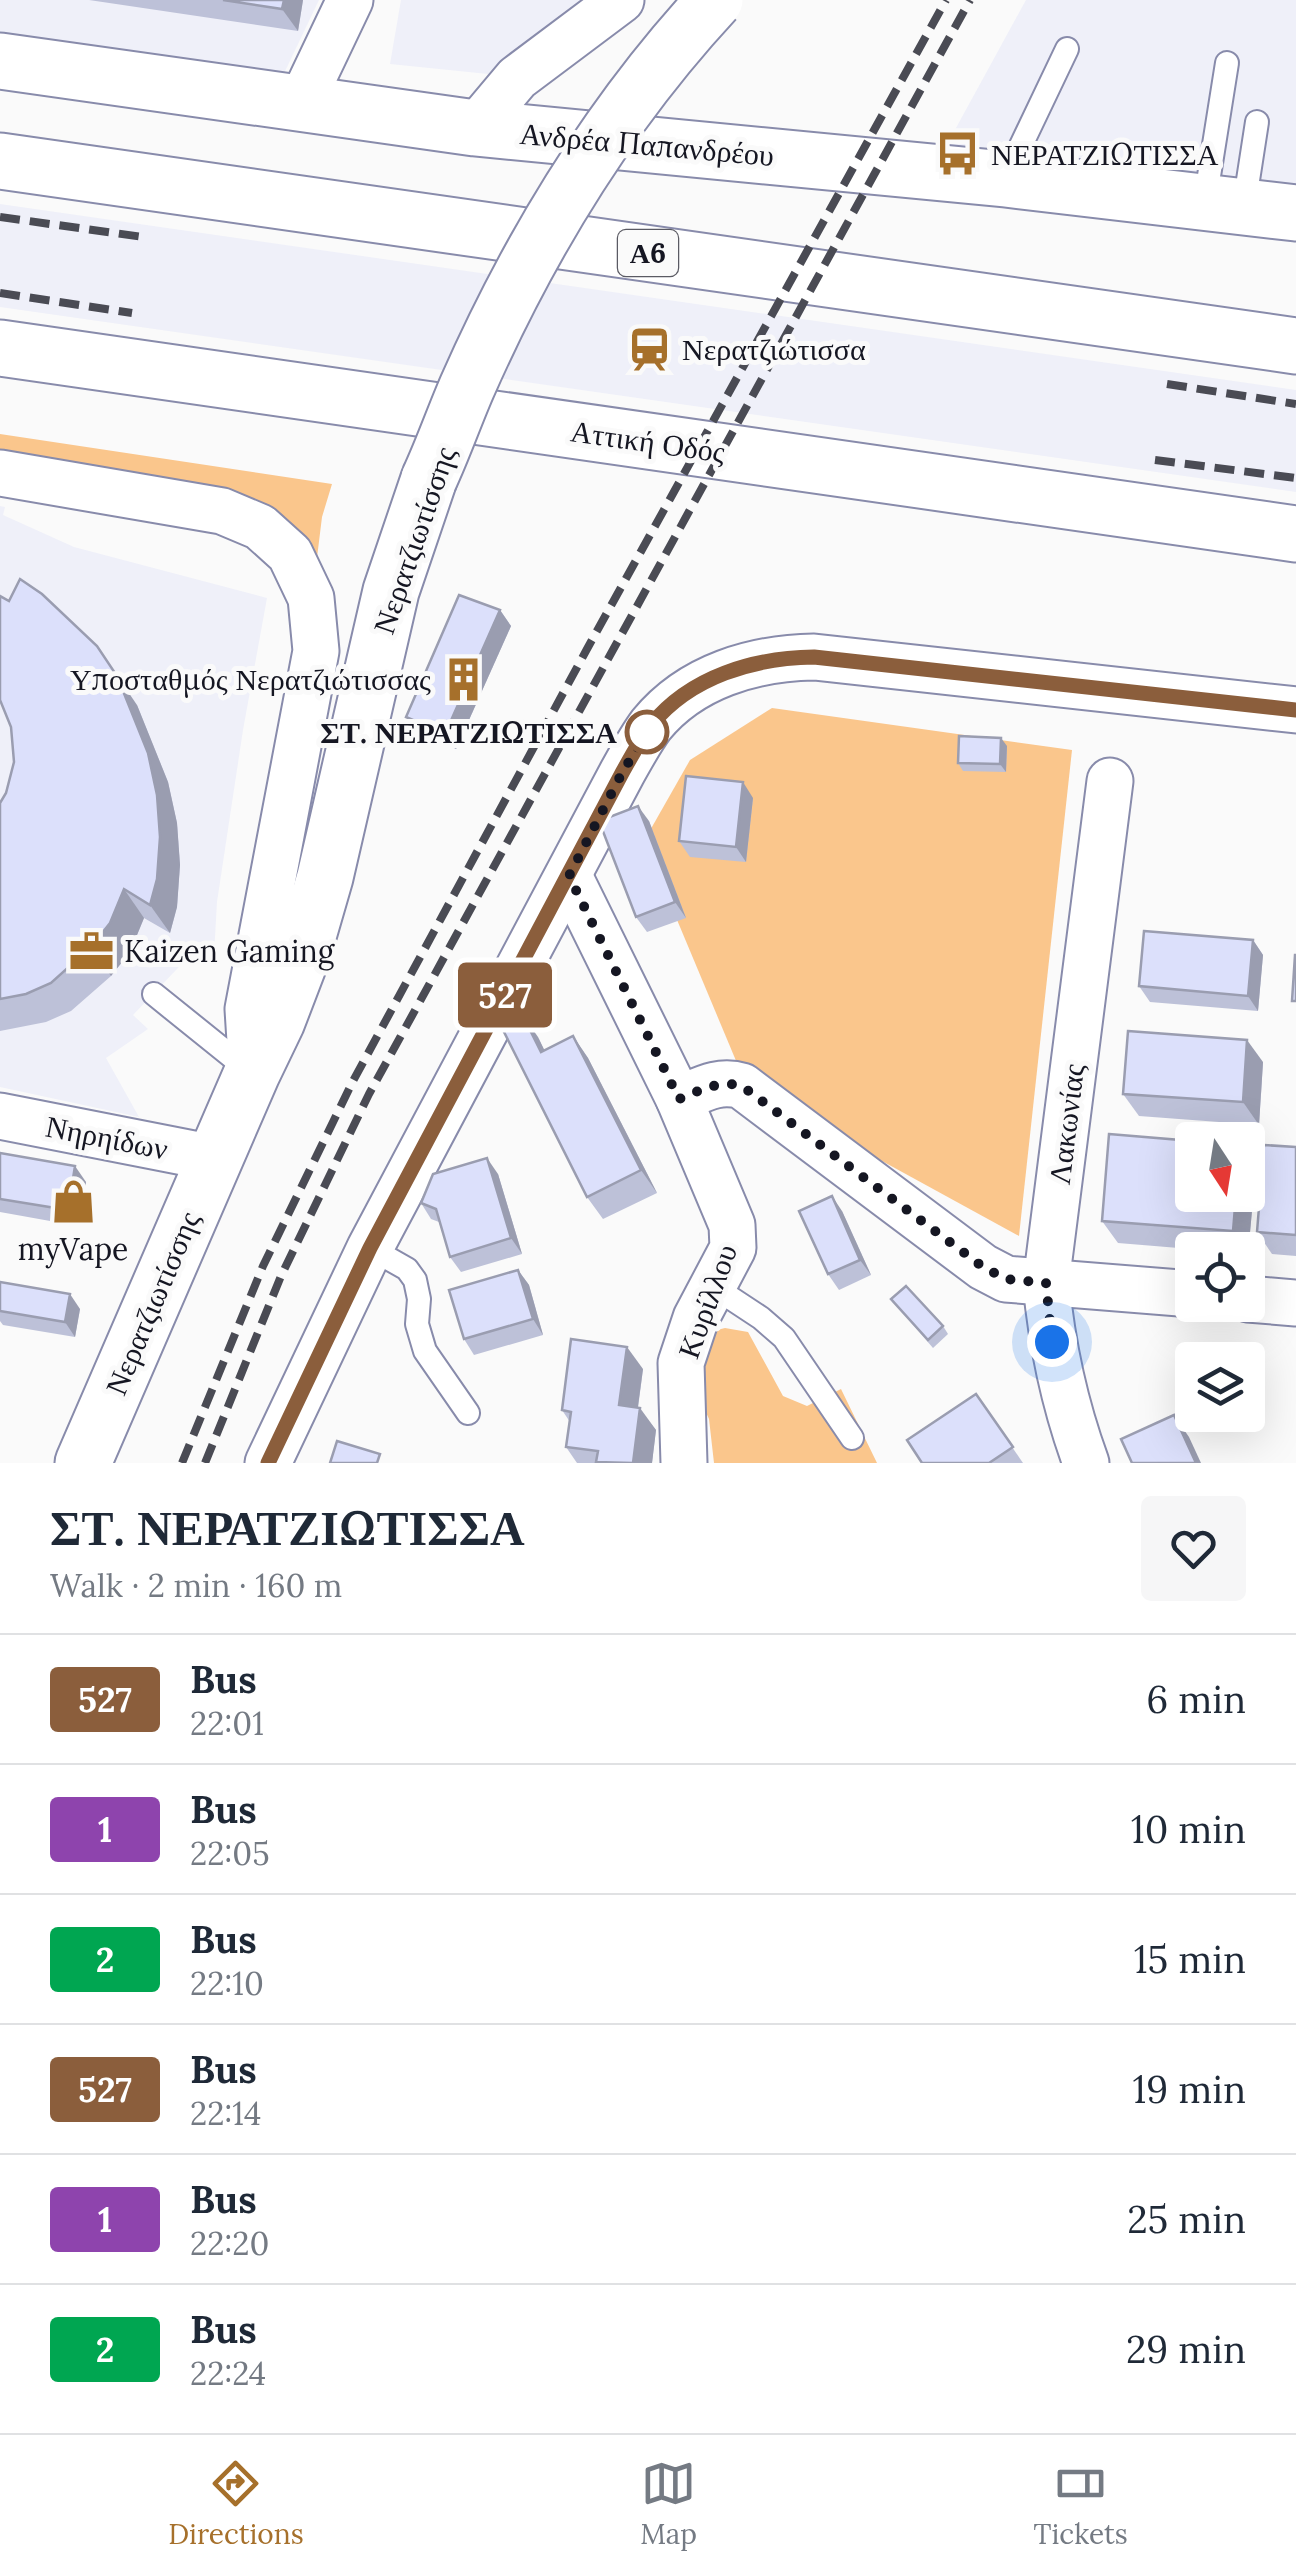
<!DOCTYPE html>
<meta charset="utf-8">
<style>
:root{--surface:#fff;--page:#f6f6f7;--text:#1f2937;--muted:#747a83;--line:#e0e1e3;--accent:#a6702b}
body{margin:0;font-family:Lora,serif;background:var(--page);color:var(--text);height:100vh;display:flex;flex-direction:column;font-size:38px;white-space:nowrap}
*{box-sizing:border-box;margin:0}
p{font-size:32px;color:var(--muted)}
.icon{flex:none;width:55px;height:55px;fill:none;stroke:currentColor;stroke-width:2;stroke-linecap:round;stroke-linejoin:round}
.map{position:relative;height:1463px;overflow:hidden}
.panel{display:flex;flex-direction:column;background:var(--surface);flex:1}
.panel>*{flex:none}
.badge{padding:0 20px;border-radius:8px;font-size:35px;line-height:65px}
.needle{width:65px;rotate:168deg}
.buttons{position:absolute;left:1175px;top:1122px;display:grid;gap:20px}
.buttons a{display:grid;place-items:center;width:90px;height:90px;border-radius:10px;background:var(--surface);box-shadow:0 10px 40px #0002;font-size:50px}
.you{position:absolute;width:50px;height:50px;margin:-25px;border:8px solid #fff;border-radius:50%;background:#1a73e8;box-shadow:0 0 0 15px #1a73e833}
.map>.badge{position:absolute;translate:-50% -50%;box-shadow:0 0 0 5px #fff}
.round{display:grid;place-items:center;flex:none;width:105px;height:105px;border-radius:10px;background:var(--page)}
.summary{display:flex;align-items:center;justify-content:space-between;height:170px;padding:0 50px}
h1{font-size:48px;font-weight:800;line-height:75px}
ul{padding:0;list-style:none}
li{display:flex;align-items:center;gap:30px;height:130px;padding:0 50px;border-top:2px solid var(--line)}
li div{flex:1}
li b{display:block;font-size:38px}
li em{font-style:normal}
li .badge{min-width:110px;font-weight:700;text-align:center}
.tabs{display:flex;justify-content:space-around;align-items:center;height:140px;border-top:2px solid var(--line);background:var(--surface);font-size:28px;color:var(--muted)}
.tabs a{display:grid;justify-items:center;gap:5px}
.tabs .active{color:var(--accent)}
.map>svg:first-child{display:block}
.built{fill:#eff0f9}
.green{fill:#fac68c}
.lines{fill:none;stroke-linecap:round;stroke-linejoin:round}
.service-casing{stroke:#888bab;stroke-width:26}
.minor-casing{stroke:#888bab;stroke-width:49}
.tertiary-casing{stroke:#888bab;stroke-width:59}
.motorway-casing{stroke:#888bab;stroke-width:59}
.service{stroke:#fff;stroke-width:22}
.minor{stroke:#fff;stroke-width:45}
.tertiary{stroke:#fff;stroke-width:55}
.motorway{stroke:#fff;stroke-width:55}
.rail{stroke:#4a4b54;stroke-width:8;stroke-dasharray:20 10;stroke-linecap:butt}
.tertiary-bridge-casing{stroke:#888bab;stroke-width:59;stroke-linecap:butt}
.tertiary-bridge{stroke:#fff;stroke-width:55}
.wall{fill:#bdc1d8}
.shaded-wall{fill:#9a9db0}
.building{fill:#dce0fb;stroke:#9a9db0;stroke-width:2.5}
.line-casing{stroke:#fff;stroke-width:22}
.line{stroke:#8b5e3c;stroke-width:15}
.walk{stroke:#151622;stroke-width:10;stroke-dasharray:0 18}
.stop-dot{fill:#fff;stroke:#8b5e3c;stroke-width:5}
.labels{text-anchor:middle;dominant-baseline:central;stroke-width:10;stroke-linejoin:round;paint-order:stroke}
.shield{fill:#fafafa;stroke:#5a5a63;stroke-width:2.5}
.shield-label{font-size:28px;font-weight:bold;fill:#151622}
.street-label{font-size:30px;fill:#151622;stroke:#fafafa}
.poi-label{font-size:30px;fill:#151622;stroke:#fafafa;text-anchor:start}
.stop-label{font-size:30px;font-weight:bold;fill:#151622;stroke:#fafafa;text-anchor:end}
</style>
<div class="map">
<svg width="1296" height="1463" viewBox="0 0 1296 1463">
<rect width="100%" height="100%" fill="#fafafa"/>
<g class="built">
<path d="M0,0H319L278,86L0,44Z"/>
<path d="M401,0H581L488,74L390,64Z"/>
<path d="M1026,0H1296V196L939,159Z"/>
<path d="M0,204L1296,390V492L0,307Z"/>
<path d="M0,506L5,507L3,515L74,547L267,598L243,730L217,902L214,955L198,947L133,1015L148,1029L106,1058L139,1117L0,1087Z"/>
</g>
<g class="green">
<path d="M0,434L332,484L322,517L314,582L281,531L0,459Z"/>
<path d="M772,708L1072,750L1019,1236L747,1087L644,841L690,760Z"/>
<path d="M725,1328L748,1332L783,1396L807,1406L841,1389L877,1463H714L709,1419L693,1384L705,1333Z"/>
</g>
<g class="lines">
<defs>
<g id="service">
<path d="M1005,179L1067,49"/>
<path d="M1205,201L1227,63"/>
<path d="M1244,206L1257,122"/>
<path d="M154,994L252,1073"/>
<path d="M370,1248L407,1269L415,1280L419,1299L417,1324L425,1351L468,1413"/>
<path d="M714,1287L761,1318L784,1338L852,1438"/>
</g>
<g id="minor">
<path d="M300,105L350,0"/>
<path d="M475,128L517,78L621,0"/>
<path d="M0,473L222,511L260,527L290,554L311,598L316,651L248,1009L252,1073"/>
<path d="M569,876L679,1099L732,1225L733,1248L696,1318L681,1363L684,1463"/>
<path d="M679,1099C701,1090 718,1079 742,1086L983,1267L1006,1279L1192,1294"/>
<path d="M0,1116L214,1158"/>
<path d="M1248,1299L1296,1303"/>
<path d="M268,1463L370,1248L622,773C631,757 640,740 651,725C691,676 754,658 814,657L1296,710"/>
<path d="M1086,1463C1064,1403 1052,1346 1046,1283L1110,781"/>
</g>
<g id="tertiary">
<path d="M0,61L475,128L1005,179L1296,213"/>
<path d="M83,1463L252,1073L277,1021L303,953L325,877L391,591L429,479"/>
</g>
<g id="motorway">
<path d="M0,161L1296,346"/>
<path d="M0,348L1296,534"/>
</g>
</defs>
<use href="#service" class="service-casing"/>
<use href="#minor" class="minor-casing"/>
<use href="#tertiary" class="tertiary-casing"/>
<use href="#motorway" class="motorway-casing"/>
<use href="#service" class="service"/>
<use href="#minor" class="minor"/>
<use href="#tertiary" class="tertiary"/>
<use href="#motorway" class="motorway"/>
<g class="rail">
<path d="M0,217L143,237"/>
<path d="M0,293L132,313"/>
<path d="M1167,384L1296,404"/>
<path d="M1155,460L1296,478"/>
<path d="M182,1463L263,1266L353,1081L587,649L946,0"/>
<path d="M205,1463L281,1276L369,1094L970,0"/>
</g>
<defs>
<path id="tertiary-bridge" d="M429,479C443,449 454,417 467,387C529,246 611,112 715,0"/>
</defs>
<use href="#tertiary-bridge" class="tertiary-bridge-casing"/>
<use href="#tertiary-bridge" class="tertiary-bridge"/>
</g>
<g class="wall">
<path d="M89,0H303L298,31Z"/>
<path d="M500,610L511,626L456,749L417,732L406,717Z"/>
<path d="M137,705L168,782L177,823L180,865L177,907L170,933L144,918L130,952L111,976L71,1011L46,1022L0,1031V803Z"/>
<path d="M1007,746L1006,772L963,771L958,763Z"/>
<path d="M753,798L746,862L690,857L679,841Z"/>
<path d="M649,821L686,918L647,932L636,917Z"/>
<path d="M1253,940L1263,955L1258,1011L1150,1002L1139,986Z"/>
<path d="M573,1036L588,1058L657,1193L603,1219L587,1197L538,1037L544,1050Z"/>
<path d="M1263,1062L1259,1125L1139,1116L1123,1094Z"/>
<path d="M1296,1147V1256L1272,1254L1257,1232Z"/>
<path d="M0,1153L86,1182L78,1226L0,1212Z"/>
<path d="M1248,1155L1256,1167L1248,1254V1250H1203L1118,1243L1102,1221L1248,1195Z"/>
<path d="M498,1174L522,1254L461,1272L450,1257L439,1222L431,1219L421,1203Z"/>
<path d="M842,1211L871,1275L839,1290L828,1274Z"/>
<path d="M518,1270L529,1285L543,1335L474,1355L464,1339Z"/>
<path d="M0,1282L80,1309L75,1337L3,1325L0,1321Z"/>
<path d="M891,1299L943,1326L948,1334L933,1348Z"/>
<path d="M643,1369L638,1408L656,1430L652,1463H577L566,1447L570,1422L562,1410Z"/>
<path d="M976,1394L1023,1463H922Z"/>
</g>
<g class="shaded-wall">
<path d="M284,0H303L298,31L282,9Z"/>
<path d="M500,610L511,626L456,749L445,734Z"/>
<path d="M97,646L137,705L168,782L177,823L180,865L177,907L170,933L150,905Z"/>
<path d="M1001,738L1007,746L1006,772L1000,764Z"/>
<path d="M743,782L753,798L746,862L736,847Z"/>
<path d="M638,806L649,821L686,918L675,902Z"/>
<path d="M124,889L144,918L130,952L111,976L91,947Z"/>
<path d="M1253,940L1263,955L1258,1011L1248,996Z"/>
<path d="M522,1014L538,1037L556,1074L541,1052Z"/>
<path d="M573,1036L588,1058L657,1193L641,1170Z"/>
<path d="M1247,1040L1263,1062L1259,1125L1243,1102Z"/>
<path d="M1248,1155L1256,1167L1248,1254V1250H1246L1233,1231L1236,1195H1248Z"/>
<path d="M487,1158L498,1174L522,1254L511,1238Z"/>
<path d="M75,1166L86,1182L78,1226L68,1210Z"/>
<path d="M832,1196L842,1211L871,1275L860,1260Z"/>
<path d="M518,1270L529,1285L543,1335L533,1319Z"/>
<path d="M70,1294L80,1309L75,1337L65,1322Z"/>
<path d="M627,1347L643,1369L635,1428L619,1405Z"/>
<path d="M640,1408L656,1430L652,1463H633Z"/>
<path d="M1174,1415L1189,1437L1201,1463H1196Z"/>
</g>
<g class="building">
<path d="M223,0H284L282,9Z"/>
<path d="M20,579L42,594L97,646L117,676L148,753L157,795L160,837L157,879L150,905L124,889L110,923L91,947L51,983L26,994L0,999V803L6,793L14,762L11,727L0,700V596L9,601Z"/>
<path d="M459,595L500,610L445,734L406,717Z"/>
<path d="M959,736L1001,738L1000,764L958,763Z"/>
<path d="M686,776L743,782L736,847L679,841Z"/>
<path d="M638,806L675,902L636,917L599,821Z"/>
<path d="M1144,931L1253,940L1248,996L1139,986Z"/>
<path d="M1295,955H1296V1001H1292Z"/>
<path d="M522,1014L541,1052L573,1036L641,1170L587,1197L501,1026Z"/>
<path d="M1128,1031L1247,1040L1243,1102L1123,1094Z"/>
<path d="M1109,1134L1192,1141V1195H1236L1233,1231L1102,1221Z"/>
<path d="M1264,1145L1296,1147V1235L1257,1232Z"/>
<path d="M0,1153L75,1166L68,1210L0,1199Z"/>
<path d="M487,1158L511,1238L450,1257L436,1209L421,1203L433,1174Z"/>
<path d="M832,1196L860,1260L828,1274L799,1211Z"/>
<path d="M518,1270L533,1319L464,1339L449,1290Z"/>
<path d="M0,1282L70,1294L65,1322L0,1311Z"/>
<path d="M906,1286L943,1326L928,1340L891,1299Z"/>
<path d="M571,1339L627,1347L619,1405L640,1408L633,1463L596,1462L598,1451L566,1447L571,1412L562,1410Z"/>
<path d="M976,1394L1013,1447L989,1463H922L907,1440Z"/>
<path d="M1174,1415L1196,1463H1132L1121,1439Z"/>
<path d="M337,1441L380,1454L377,1463H330Z"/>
</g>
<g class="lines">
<defs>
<path id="line" d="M268,1463L370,1248L622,773C631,757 640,740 651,725C691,676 754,658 814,657L1296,710"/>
</defs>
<use href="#line" class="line-casing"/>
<use href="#line" class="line"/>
<path class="walk" d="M647,732L622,773L569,876L679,1099C701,1090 719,1080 742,1086L983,1267L1006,1279L1046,1283L1052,1342"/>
</g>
<defs>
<symbol id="bus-bare" viewBox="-9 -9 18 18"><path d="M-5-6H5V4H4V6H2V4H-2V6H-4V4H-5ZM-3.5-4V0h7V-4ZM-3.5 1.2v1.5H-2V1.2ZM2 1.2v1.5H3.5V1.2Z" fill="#a6702b" stroke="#fafafa" stroke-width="2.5" paint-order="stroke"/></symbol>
<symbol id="station-bare" viewBox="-9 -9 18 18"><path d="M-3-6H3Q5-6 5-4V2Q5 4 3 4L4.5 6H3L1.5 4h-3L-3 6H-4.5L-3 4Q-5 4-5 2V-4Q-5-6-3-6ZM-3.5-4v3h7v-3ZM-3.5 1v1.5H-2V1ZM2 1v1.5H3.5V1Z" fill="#a6702b" stroke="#fafafa" stroke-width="2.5" paint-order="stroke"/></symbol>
<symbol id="building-bare" viewBox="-9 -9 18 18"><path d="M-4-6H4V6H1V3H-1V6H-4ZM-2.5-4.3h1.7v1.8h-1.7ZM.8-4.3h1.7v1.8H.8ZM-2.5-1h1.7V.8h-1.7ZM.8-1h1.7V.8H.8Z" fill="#a6702b" stroke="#fafafa" stroke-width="2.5" paint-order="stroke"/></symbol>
<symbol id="office-bare" viewBox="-9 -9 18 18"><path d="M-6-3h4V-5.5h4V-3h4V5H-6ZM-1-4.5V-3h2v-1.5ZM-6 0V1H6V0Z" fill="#a6702b" stroke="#fafafa" stroke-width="2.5" paint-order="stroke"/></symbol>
<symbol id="shop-bare" viewBox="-9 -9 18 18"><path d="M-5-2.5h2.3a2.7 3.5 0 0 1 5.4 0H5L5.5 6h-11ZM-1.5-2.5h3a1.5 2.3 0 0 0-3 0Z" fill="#a6702b" stroke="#fafafa" stroke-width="2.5" paint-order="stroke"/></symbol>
</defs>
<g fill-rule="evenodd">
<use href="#bus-bare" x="926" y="122" width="63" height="63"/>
<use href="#station-bare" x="618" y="318" width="63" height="63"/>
<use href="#building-bare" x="432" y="648" width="63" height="63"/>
<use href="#office-bare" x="60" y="920" width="63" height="63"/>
<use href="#shop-bare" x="42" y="1170" width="63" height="63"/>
</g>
<circle class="stop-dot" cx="647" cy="732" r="20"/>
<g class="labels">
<rect class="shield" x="618" y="230" width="60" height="46" rx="8"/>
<g class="shield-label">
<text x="648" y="253">Α6</text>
</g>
<g class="street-label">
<text transform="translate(647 144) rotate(5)">Ανδρέα Παπανδρέου</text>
<text transform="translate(648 441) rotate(8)">Αττική Οδός</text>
<text transform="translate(414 540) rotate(-71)">Νερατζιωτίσσης</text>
<text transform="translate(1066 1124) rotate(-83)">Λακωνίας</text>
<text transform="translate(107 1137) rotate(11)">Νηρηίδων</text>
<text transform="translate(707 1301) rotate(-70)">Κυρίλλου</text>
<text transform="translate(152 1303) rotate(-67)">Νερατζιωτίσσης</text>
</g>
<g class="poi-label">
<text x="991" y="154">ΝΕΡΑΤΖΙΩΤΙΣΣΑ</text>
<text x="682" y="349">Νερατζιώτισσα</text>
<text x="431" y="679" text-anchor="end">Υποσταθμός Νερατζιώτισσας</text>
<text x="124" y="951">Kaizen Gaming</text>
<text x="73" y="1249" text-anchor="middle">myVape</text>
</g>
<g class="stop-label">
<text x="617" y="732">ΣΤ. ΝΕΡΑΤΖΙΩΤΙΣΣΑ</text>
</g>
</g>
</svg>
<div class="buttons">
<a><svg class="needle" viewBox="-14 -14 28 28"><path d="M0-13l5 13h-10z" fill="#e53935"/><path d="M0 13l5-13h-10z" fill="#747a83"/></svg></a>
<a><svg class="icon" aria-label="locate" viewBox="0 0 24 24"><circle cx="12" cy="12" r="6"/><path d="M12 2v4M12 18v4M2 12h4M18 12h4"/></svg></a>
<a><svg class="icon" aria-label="layers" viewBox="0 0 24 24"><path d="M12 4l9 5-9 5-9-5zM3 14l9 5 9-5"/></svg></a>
</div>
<div class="you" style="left:1052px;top:1342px"></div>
<b class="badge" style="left:505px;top:995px;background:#8b5e3c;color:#fff">527</b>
</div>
<section class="panel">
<div class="summary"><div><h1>ΣΤ. ΝΕΡΑΤΖΙΩΤΙΣΣΑ</h1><p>Walk · 2 min · 160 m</p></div><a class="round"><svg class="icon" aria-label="heart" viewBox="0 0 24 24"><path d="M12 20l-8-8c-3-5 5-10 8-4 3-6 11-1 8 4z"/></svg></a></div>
<ul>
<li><span class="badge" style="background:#8b5e3c;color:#fff">527</span><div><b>Bus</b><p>22:01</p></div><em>6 min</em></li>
<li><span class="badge" style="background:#8e44ad;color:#fff">1</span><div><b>Bus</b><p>22:05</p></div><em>10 min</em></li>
<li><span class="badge" style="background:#00a651;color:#fff">2</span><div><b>Bus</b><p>22:10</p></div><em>15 min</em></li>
<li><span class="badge" style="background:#8b5e3c;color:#fff">527</span><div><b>Bus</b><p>22:14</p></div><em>19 min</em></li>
<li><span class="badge" style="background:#8e44ad;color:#fff">1</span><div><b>Bus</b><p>22:20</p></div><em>25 min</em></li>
<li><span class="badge" style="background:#00a651;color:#fff">2</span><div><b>Bus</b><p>22:24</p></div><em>29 min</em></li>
</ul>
</section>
<nav class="tabs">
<a class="active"><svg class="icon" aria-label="directions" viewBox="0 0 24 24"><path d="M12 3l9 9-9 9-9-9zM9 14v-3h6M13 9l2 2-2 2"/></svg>Directions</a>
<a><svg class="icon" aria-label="map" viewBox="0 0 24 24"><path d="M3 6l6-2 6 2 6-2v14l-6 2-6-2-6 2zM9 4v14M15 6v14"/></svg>Map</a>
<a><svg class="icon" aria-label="tickets" viewBox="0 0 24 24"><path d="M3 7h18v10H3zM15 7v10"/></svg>Tickets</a>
</nav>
